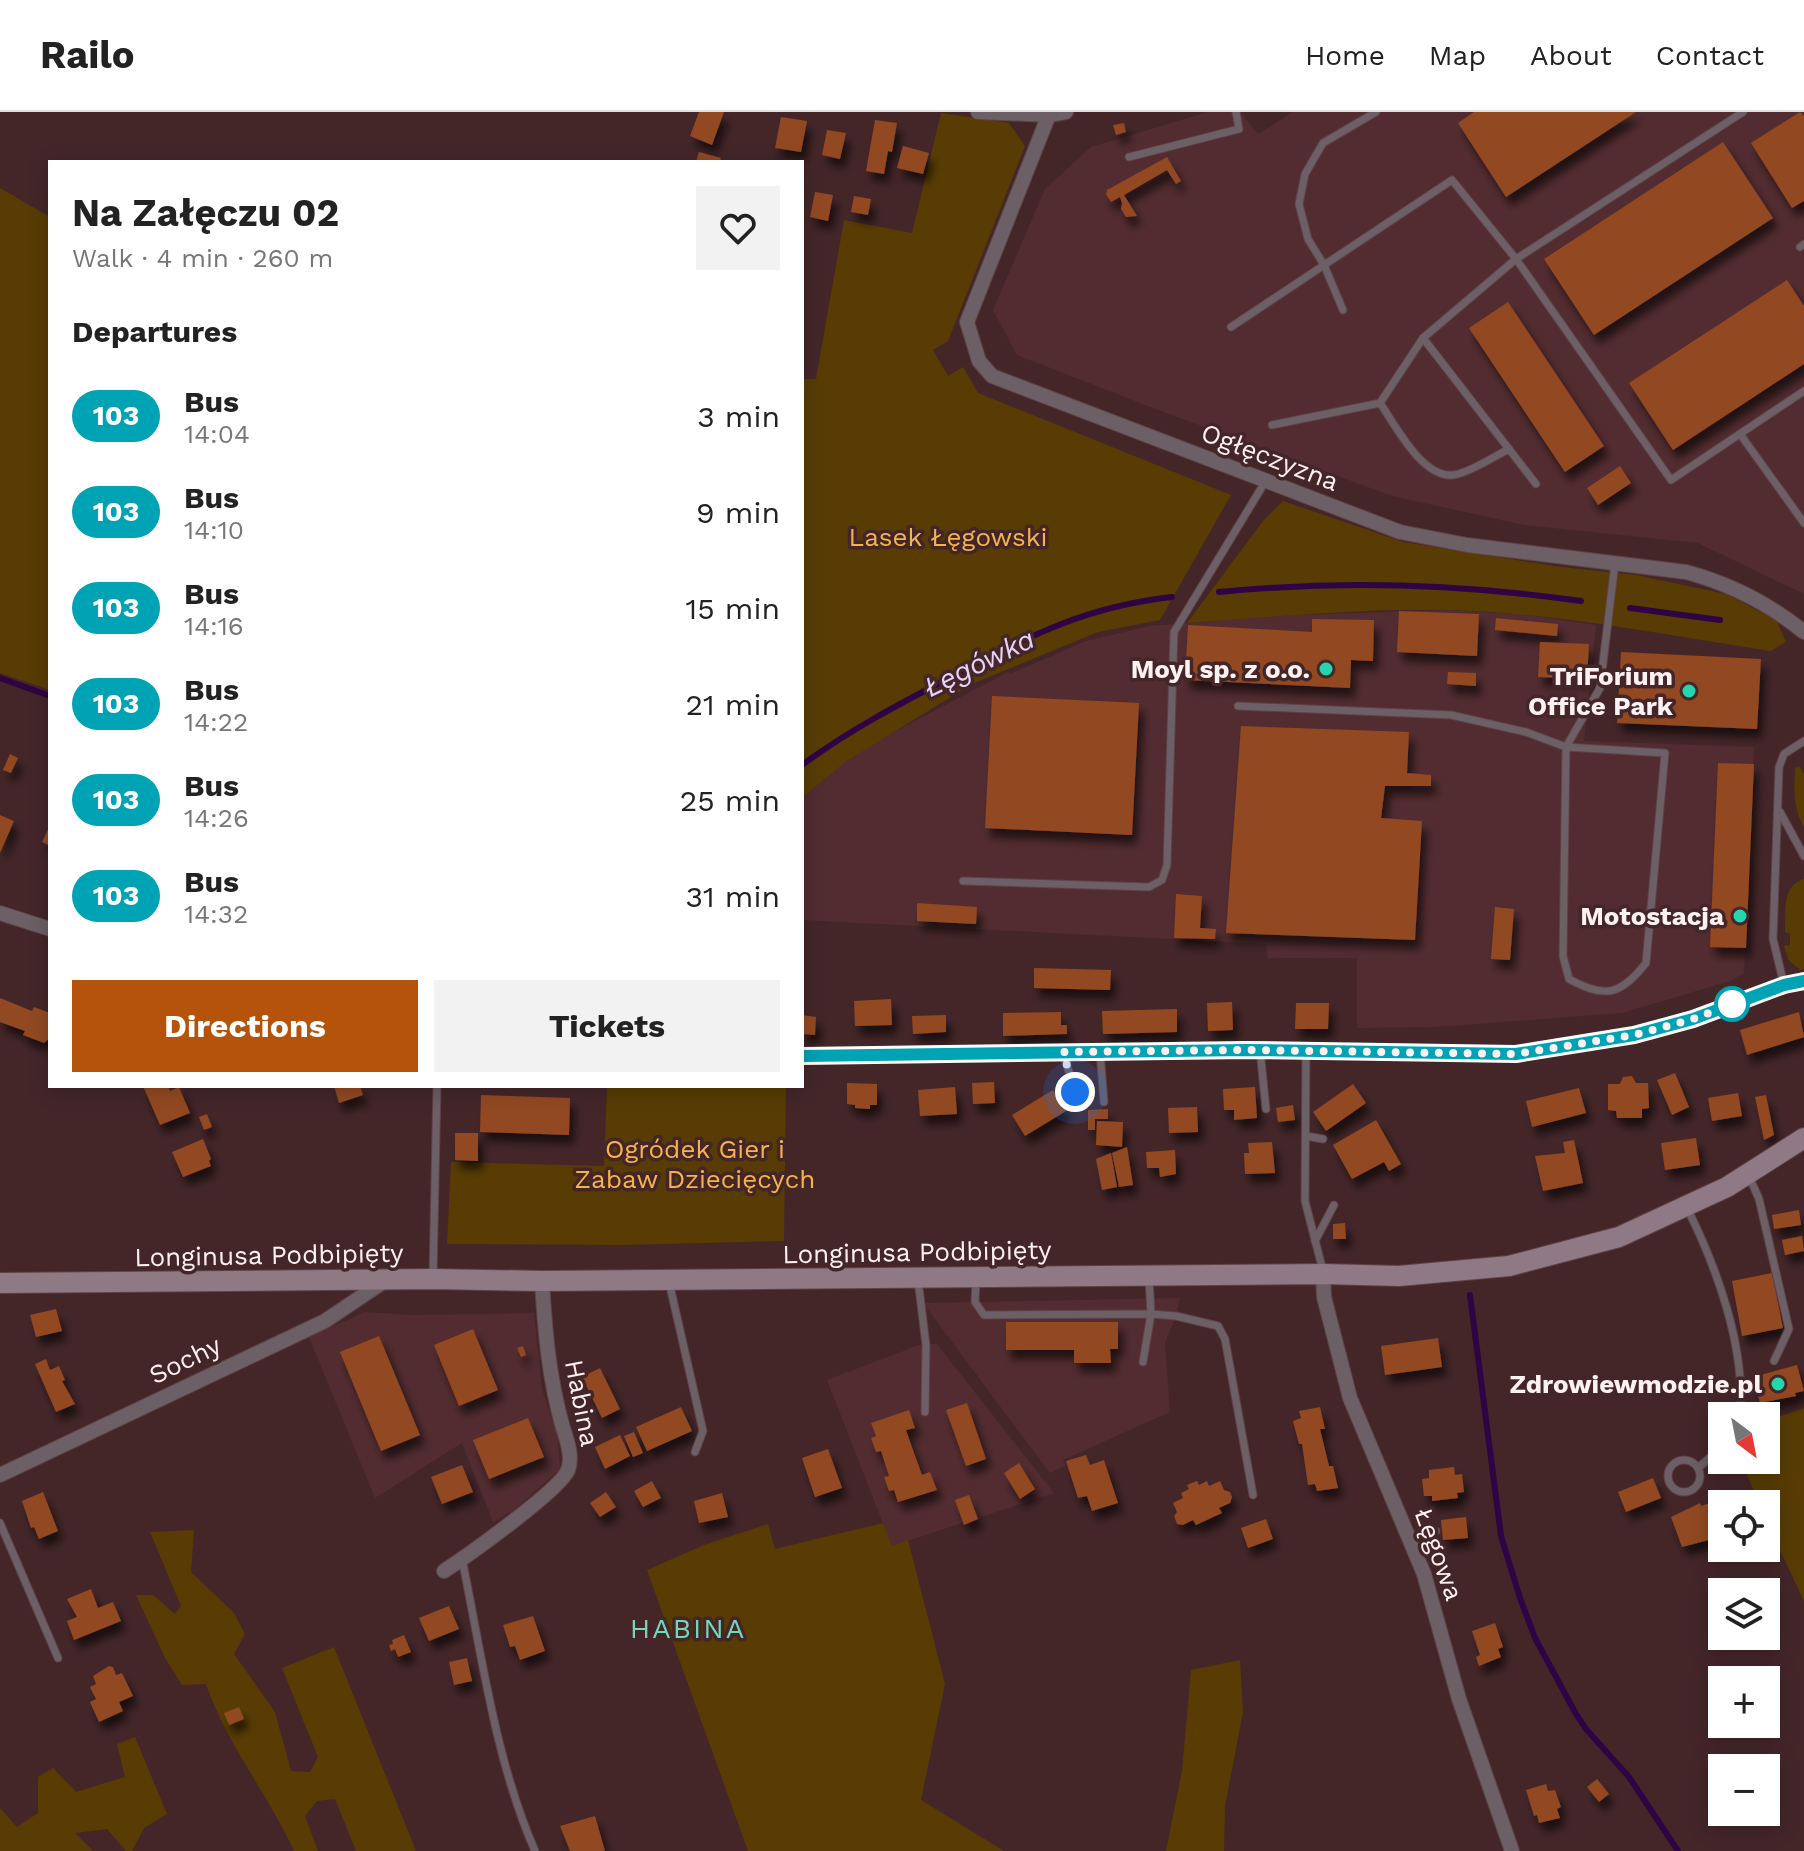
<!DOCTYPE html>
<meta charset="utf-8">
<style>
:root{--surface:#fff;--page:#f2f2f2;--text:#222;--muted:#767676;--line:#e0e0e0;--accent:#b45309}
body{margin:0;font-family:"Work Sans",sans-serif;background:var(--page);color:var(--text);height:100vh;display:flex;flex-direction:column;font-size:30px;white-space:nowrap}
*{box-sizing:border-box;margin:0}
p{font-size:26px;color:var(--muted)}
.icon{flex:none;width:44px;height:44px;fill:none;stroke:currentColor;stroke-width:2;stroke-linecap:round;stroke-linejoin:round}
.map{position:relative;flex:1;overflow:hidden}
.sheet{position:absolute;left:48px;top:48px;width:756px;height:928px;display:flex;flex-direction:column;background:var(--surface);border-radius:0px;box-shadow:0 4px 20px #0003}
.sheet>*{flex:none}
.badge{padding:0 16px;border-radius:26px;font-size:28px;line-height:52px}
.needle{width:52px;rotate:148deg}
.fabs{position:absolute;left:1708px;top:1290px;display:grid;gap:16px}
.fabs a{display:grid;place-items:center;width:72px;height:72px;border-radius:0px;background:var(--surface);box-shadow:0 4px 20px #0003;font-size:40px}
.you{position:absolute;width:40px;height:40px;margin:-20px;border:6px solid #fff;border-radius:50%;background:#1a73e8;box-shadow:0 0 0 12px #1a73e833}
.map>.badge{position:absolute;translate:-50% -50%;box-shadow:0 0 0 4px #fff}
h2{padding:0 24px;font-size:30px;line-height:72px}
.round{display:grid;place-items:center;flex:none;width:84px;height:84px;border-radius:0px;background:var(--page)}
.headline{display:flex;align-items:center;justify-content:space-between;height:136px;padding:0 24px}
h1{font-size:38px;font-weight:700;line-height:60px}
.button{display:flex;gap:16px;margin-top:auto;padding:16px 24px}
.button a{flex:1;height:92px;border-radius:0px;background:var(--accent);color:#fff;font-size:32px;font-weight:700;line-height:92px;text-align:center}
.button a+a{background:var(--page);color:var(--text)}
ul{padding:0;list-style:none}
li{display:flex;align-items:center;gap:24px;height:96px;padding:0 24px}
li div{flex:1}
li b{display:block;font-size:30px}
li em{font-style:normal}
li .badge{min-width:88px;font-weight:700;text-align:center}
header{display:flex;align-items:center;gap:48px;box-sizing:border-box;height:112px;padding:0 40px;background:var(--surface);border-bottom:2px solid var(--line)}
header strong{font-size:38px}
nav{display:flex;gap:44px;margin-inline-start:auto;font-size:28px}
.map>svg:first-child{display:block}
.built{fill:#522c30}
.green{fill:#583c04}
.lines{fill:none;stroke-linecap:round;stroke-linejoin:round}
.stream{stroke:#2f0444;stroke-width:6}
.building{fill:#924821;filter:url(#shadow)}
.lane-casing{stroke:#5e4245;stroke-width:9}
.street-casing{stroke:#5e4245;stroke-width:16}
.secondary-casing{stroke:#5e4245;stroke-width:22}
.lane{stroke:#6c5f66;stroke-width:7}
.street{stroke:#6c5f66;stroke-width:14}
.secondary{stroke:#8e7985;stroke-width:20}
.line-casing{stroke:#fff;stroke-width:18}
.line{stroke:#00a3b4;stroke-width:12}
.walk{stroke:#fef1f2;stroke-width:8;stroke-dasharray:0 14.4}
.poi-dot{fill:#25d5ae;stroke:#442629;stroke-width:3}
.stop-dot{fill:#fff;stroke:#00a3b4;stroke-width:4}
.labels{text-anchor:middle;dominant-baseline:central;stroke-width:7;stroke-linejoin:round;paint-order:stroke}
.street-label{font-size:26px;fill:#fef1f2;stroke:#442629}
.park-label{font-size:26px;fill:#f3b547;stroke:#442629}
.poi-label{font-size:26px;font-weight:bold;fill:#fef1f2;stroke:#442629;text-anchor:end}
.water-label{font-size:28px;font-style:italic;fill:#e8d2f8;stroke:#442629}
.neighbourhood-label{font-size:28px;letter-spacing:2px;fill:#76d6ba;stroke:#442629}
</style>
<header>
<strong>Railo</strong>
<nav><a>Home</a><a>Map</a><a>About</a><a>Contact</a></nav>
</header>
<div class="map">
<svg width="1804" height="1739" viewBox="0 0 1804 1739">
<defs>
<filter id="shadow"><feDropShadow dx="5" dy="9" stdDeviation="4" flood-color="#0009"/></filter>
</defs>
<rect width="100%" height="100%" fill="#442629"/>
<g class="built">
<path d="M1208,0H1240L1258,22L1293,0H1804V482L1698,431L1524,413L1392,384L1153,296L1017,243L993,198L1045,77L1091,35Z"/>
<path d="M1448,498L1521,502L1596,513L1584,629L1754,635L1744,861L1730,869L1622,901L1436,915L1357,916V846H1268L1266,832L802,808V685L835,654L877,629L1008,560L1010,562L1086,529L1149,514L1296,503Z"/>
<path d="M1180,1186L1176,1204L1165,1231L1170,1300L1063,1348L1065,1354L1050,1361L923,1191Z"/>
<path d="M365,1200L412,1203L534,1201L542,1277L558,1326L560,1357L514,1398L493,1410L462,1331L375,1386L309,1225Z"/>
<path d="M937,1232L1054,1381L892,1434L827,1268L919,1233Z"/>
</g>
<g class="green">
<path d="M941,1L1009,11L1025,34L948,229L933,238L948,264L963,255L978,281L1231,383L1160,508L1098,520L972,572L845,650L802,686V267H816L844,108L912,121Z"/>
<path d="M0,76L50,105V578L0,561Z"/>
<path d="M1283,389L1403,430L1561,455L1636,463L1726,482L1776,508L1786,530L1771,539C1665,523 1557,501 1450,498C1364,496 1273,505 1187,511L1263,409Z"/>
<path d="M1799,654L1804,662V715C1793,696 1794,678 1795,656Z"/>
<path d="M1804,767V857L1801,858L1789,849L1784,834L1790,833V822L1785,820C1786,800 1781,774 1804,767Z"/>
<path d="M607,974H786L784,1129L623,1133L447,1132L451,1050L604,1054Z"/>
<path d="M1804,1296V1489L1766,1409V1392H1759L1741,1348H1766V1309Z"/>
<path d="M883,1411L892,1434L908,1428L945,1572L921,1688L1004,1739H748L647,1458L704,1433L768,1412L775,1437Z"/>
<path d="M194,1418L191,1460L234,1501L245,1522L234,1542L275,1600L291,1659L310,1660L318,1645L282,1556L334,1535L416,1739H356L335,1687L317,1689L305,1704L318,1739H294C268,1682 226,1631 206,1572L182,1573L165,1546L136,1483H153L175,1502L181,1494L150,1420Z"/>
<path d="M1240,1548L1243,1600L1225,1694L1224,1739H1166L1182,1659L1191,1558Z"/>
<path d="M135,1625L167,1702L144,1716L132,1739H126L107,1717L75,1721L93,1739H0V1696L17,1715L38,1701V1665L53,1656L76,1680L125,1665L117,1632Z"/>
</g>
<g class="lines">
<g class="stream">
<path d="M1219,480C1340,468 1461,472 1581,489"/>
<path d="M1630,496L1720,508"/>
<path d="M0,566L50,584"/>
<path d="M802,653C851,617 901,591 955,563C1032,523 1084,495 1172,485"/>
<path d="M1470,1183L1501,1424L1520,1486L1535,1526L1576,1602L1586,1617L1629,1665L1678,1739"/>
</g>
</g>
<g class="building">
<path d="M699,0H724L712,33L690,24Z"/>
<path d="M1474,0H1636L1506,85L1458,11Z"/>
<path d="M1800,0L1804,4V89L1792,96L1751,31Z"/>
<path d="M781,5L807,9L801,40L775,36Z"/>
<path d="M875,8L897,11L892,40L888,39L884,62L866,59Z"/>
<path d="M1124,11L1126,20L1116,23L1113,13Z"/>
<path d="M827,18L846,21L840,47L822,43Z"/>
<path d="M1723,30L1773,106L1594,223L1544,147Z"/>
<path d="M903,34L929,41L923,62L897,56Z"/>
<path d="M699,40L721,46L720,50H696Z"/>
<path d="M1167,45L1181,69L1176,72L1167,58L1124,83L1137,104L1126,105L1121,97L1122,91L1120,85L1111,90L1106,82L1107,78Z"/>
<path d="M815,80L833,83L828,109L810,105Z"/>
<path d="M854,84L871,87L868,103L851,100Z"/>
<path d="M1787,168L1804,194V252L1673,338L1629,271Z"/>
<path d="M1508,190L1604,334L1565,360L1469,216Z"/>
<path d="M1620,354L1631,371L1598,393L1587,376Z"/>
<path d="M1399,499L1479,502L1477,544L1397,540Z"/>
<path d="M1496,506L1558,512L1557,524L1495,518Z"/>
<path d="M1312,507L1374,508L1373,549L1351,548L1350,576L1185,568L1188,513L1312,520Z"/>
<path d="M1540,530L1589,532L1587,567L1538,565Z"/>
<path d="M1621,540L1761,547L1757,617L1617,611Z"/>
<path d="M1448,560L1476,561V574L1447,572Z"/>
<path d="M992,584L1139,591L1132,723L985,716Z"/>
<path d="M1241,614L1409,620L1407,661L1431,663V674H1385L1381,706L1422,709L1415,828L1226,821Z"/>
<path d="M10,642L18,646L11,661L3,658Z"/>
<path d="M1718,651L1754,652L1746,836L1710,835Z"/>
<path d="M0,703L14,709L0,741Z"/>
<path d="M50,713V734L42,730Z"/>
<path d="M1176,782L1202,784L1200,816L1216,817L1215,827L1174,826Z"/>
<path d="M917,791L977,795L976,812L917,809Z"/>
<path d="M1495,795L1514,797L1510,848L1491,847Z"/>
<path d="M1034,856L1111,858L1110,878L1034,876Z"/>
<path d="M0,886L32,899L34,895L50,901L49,927L44,931L23,923L25,919L0,910Z"/>
<path d="M891,887L892,913L855,914L854,889Z"/>
<path d="M1232,890L1233,918L1208,919L1207,891Z"/>
<path d="M1296,891H1329L1328,917H1295Z"/>
<path d="M1177,897V920L1103,922L1102,899Z"/>
<path d="M1061,900V913H1067V922L1003,924V901Z"/>
<path d="M1799,900L1804,925L1747,943L1740,918Z"/>
<path d="M802,903L816,905L815,923L802,922Z"/>
<path d="M946,903V920L913,922L912,904Z"/>
<path d="M1675,961L1689,995L1672,1003L1657,968Z"/>
<path d="M1632,964L1636,971H1648L1649,996L1642,997V1006H1617L1616,999L1608,998V972H1620L1623,965Z"/>
<path d="M994,970L995,991L973,992L972,971Z"/>
<path d="M847,971L877,972V993H870V997L855,996V993L847,992Z"/>
<path d="M1353,972L1366,991L1326,1019L1313,1000Z"/>
<path d="M143,974H168L170,979L179,975L190,1001L160,1013Z"/>
<path d="M334,974H360L363,983L339,991Z"/>
<path d="M955,975L957,1002L920,1004L918,978Z"/>
<path d="M1255,975L1257,1006L1234,1008V998H1224L1223,977Z"/>
<path d="M1579,976L1586,1001L1532,1015L1526,989Z"/>
<path d="M1053,978L1066,999L1025,1024L1012,1003Z"/>
<path d="M1738,981L1742,1004L1712,1009L1708,986Z"/>
<path d="M481,983L570,986L569,1023L480,1020Z"/>
<path d="M1766,983L1774,1023L1764,1028L1755,985Z"/>
<path d="M1293,993L1295,1008L1278,1010L1276,996Z"/>
<path d="M1197,995L1198,1020L1169,1021L1168,996Z"/>
<path d="M1108,997V1007H1095V1018H1088V998Z"/>
<path d="M207,1002L212,1015L204,1018L199,1005Z"/>
<path d="M1376,1008L1401,1052L1389,1059L1384,1050L1352,1067L1333,1033Z"/>
<path d="M1097,1009L1123,1010L1122,1035L1096,1033Z"/>
<path d="M455,1021H478V1049L455,1048Z"/>
<path d="M1696,1026L1700,1053L1665,1058L1661,1031Z"/>
<path d="M203,1027L211,1047L209,1049L211,1054L183,1065L172,1040Z"/>
<path d="M1574,1028L1583,1071L1543,1079L1535,1044L1565,1041L1563,1030Z"/>
<path d="M1272,1030L1275,1061L1245,1062L1244,1041H1249L1248,1031Z"/>
<path d="M1127,1035L1133,1073L1119,1075L1112,1041Z"/>
<path d="M1175,1038L1176,1062L1160,1065L1159,1056H1147L1146,1040Z"/>
<path d="M1111,1041L1117,1075L1102,1078L1096,1047Z"/>
<path d="M1799,1098L1801,1113L1774,1117L1772,1103Z"/>
<path d="M1345,1111L1346,1127H1333V1112Z"/>
<path d="M1802,1124L1804,1139L1785,1143L1782,1128Z"/>
<path d="M1772,1161L1783,1216L1742,1224L1732,1169Z"/>
<path d="M56,1197L62,1219L36,1225L30,1203Z"/>
<path d="M1006,1210H1118V1237H1110L1111,1251H1074V1238H1006Z"/>
<path d="M473,1217L498,1278L459,1294L434,1233Z"/>
<path d="M379,1224L420,1323L381,1339L340,1240Z"/>
<path d="M1438,1226L1442,1255L1385,1263L1381,1234Z"/>
<path d="M523,1234L526,1243L521,1245L517,1236Z"/>
<path d="M46,1247L50,1258L59,1254L65,1268L62,1269L75,1292L56,1300L35,1252Z"/>
<path d="M1797,1253L1804,1279L1795,1281L1796,1284L1760,1291L1753,1265Z"/>
<path d="M600,1256L620,1297L602,1306L582,1265Z"/>
<path d="M967,1291L986,1347L966,1354L946,1298Z"/>
<path d="M681,1295L692,1319L647,1339L636,1315Z"/>
<path d="M1320,1295L1325,1317H1320L1329,1354H1333L1338,1376L1317,1379L1315,1372L1308,1373L1302,1332H1299L1293,1309L1301,1306L1299,1299Z"/>
<path d="M909,1298L915,1316L906,1318L914,1341L922,1363L930,1360L937,1378L898,1390L894,1378L889,1379L884,1365L889,1364L881,1339L876,1340L871,1326L876,1324L871,1311Z"/>
<path d="M528,1306L544,1345L489,1367L473,1328Z"/>
<path d="M634,1320L643,1341L633,1345L624,1324Z"/>
<path d="M620,1323L630,1344L605,1357L595,1335Z"/>
<path d="M828,1337L842,1376L815,1385L802,1346Z"/>
<path d="M1086,1343L1090,1353L1104,1348L1118,1391L1092,1399L1087,1384L1078,1386L1066,1349Z"/>
<path d="M1019,1351L1035,1377L1020,1387L1004,1361Z"/>
<path d="M462,1353L473,1380L442,1392L431,1365Z"/>
<path d="M1454,1355L1455,1363L1462,1362L1464,1380L1457,1381L1458,1386L1432,1389V1384H1424L1422,1367L1429,1366V1358Z"/>
<path d="M1653,1366L1661,1386L1626,1400L1618,1380Z"/>
<path d="M652,1369L661,1386L643,1395L634,1379Z"/>
<path d="M1197,1369L1199,1373L1207,1369L1209,1374L1220,1369L1224,1378L1230,1380L1232,1385L1230,1391L1219,1396L1222,1401L1196,1413L1193,1408L1183,1413L1177,1412L1174,1404L1177,1400L1173,1391L1183,1386L1181,1381L1189,1377L1187,1373Z"/>
<path d="M43,1380L58,1419L39,1427L34,1415L31,1416L22,1389Z"/>
<path d="M606,1380L616,1395L600,1405L590,1391Z"/>
<path d="M722,1381L728,1405L699,1411L694,1389Z"/>
<path d="M969,1383L978,1407L964,1413L955,1388Z"/>
<path d="M1713,1390L1722,1421L1708,1426L1709,1428L1682,1435L1671,1405L1700,1391L1701,1394Z"/>
<path d="M1466,1405L1468,1426L1443,1428L1441,1408Z"/>
<path d="M1266,1407L1273,1427L1248,1436L1241,1416Z"/>
<path d="M91,1477L98,1496L113,1490L121,1509L74,1528L67,1509L77,1505L67,1487Z"/>
<path d="M449,1494L459,1517L429,1529L419,1506Z"/>
<path d="M533,1504L545,1539L520,1548L515,1534L510,1535L503,1513Z"/>
<path d="M1495,1511L1503,1535L1498,1537L1501,1545L1479,1554L1476,1545L1480,1543L1472,1519Z"/>
<path d="M404,1523L411,1540L398,1545L395,1537L391,1539L389,1533L393,1532L392,1528Z"/>
<path d="M467,1546L472,1569L454,1573L449,1550Z"/>
<path d="M109,1554L113,1555L116,1563L122,1561L133,1584L119,1590L123,1599L99,1610L90,1590L96,1587L90,1575L96,1572L93,1564Z"/>
<path d="M239,1595L244,1607L229,1613L224,1601Z"/>
<path d="M1597,1667L1609,1682L1599,1690L1587,1675Z"/>
<path d="M1546,1672L1548,1679L1555,1678L1561,1695L1557,1697L1560,1706L1539,1711L1537,1703L1534,1704L1526,1678Z"/>
<path d="M595,1704L605,1739H570L560,1714Z"/>
</g>
<g class="lines">
<defs>
<g id="lane">
<path d="M1743,0L1516,147L1671,368L1804,279"/>
<path d="M1129,45L1239,17L1236,0"/>
<path d="M1800,135L1804,132"/>
<path d="M1343,198L1324,153L1308,127L1299,92L1305,62L1323,31L1376,0"/>
<path d="M1231,215L1452,68L1516,147L1423,226L1536,372"/>
<path d="M1380,291C1396,314 1425,372 1458,362C1476,357 1493,345 1509,337"/>
<path d="M1272,313L1380,291L1423,226"/>
<path d="M1740,322L1804,411"/>
<path d="M1238,594L1451,603L1526,620L1566,635L1665,641L1646,851C1621,883 1605,887 1569,867L1563,844L1566,635L1600,576L1615,451"/>
<path d="M1780,700L1804,744"/>
<path d="M963,769L1149,775L1162,768L1167,753L1174,520L1265,370"/>
<path d="M1784,873L1773,827L1779,655L1784,642L1804,629"/>
<path d="M1260,938L1266,997"/>
<path d="M1306,939L1305,1089L1323,1159"/>
<path d="M1063,940L1075,980"/>
<path d="M1100,940L1104,990"/>
<path d="M1306,1024L1323,1027"/>
<path d="M1749,1064L1759,1087L1789,1217L1774,1249"/>
<path d="M1687,1096C1717,1156 1746,1236 1740,1304"/>
<path d="M1315,1129L1334,1093"/>
<path d="M433,1164L437,974"/>
<path d="M976,1167L975,1190L984,1203L1151,1202L1176,1204L1218,1214L1225,1227L1253,1383"/>
<path d="M918,1168L926,1233L925,1300"/>
<path d="M669,1170L703,1319L695,1340"/>
<path d="M1143,1250L1151,1202L1149,1166"/>
<circle cx="1684" cy="1364" r="16"/>
<path d="M1698,1356L1722,1335"/>
<path d="M0,1411L58,1546"/>
<path d="M1409,1425L1436,1419"/>
<path d="M462,1447C482,1544 495,1647 535,1739"/>
</g>
<g id="street">
<path d="M978,0L1049,3L1066,0"/>
<path d="M1050,0L967,210L979,249L992,264L1400,420L1467,433L1686,460C1731,472 1768,491 1804,520"/>
<path d="M0,801L50,817"/>
<path d="M802,944L1247,938L1516,942L1634,923L1693,907L1784,873L1804,869"/>
<path d="M1323,1162L1324,1185L1350,1286L1424,1462L1459,1587L1512,1739"/>
<path d="M0,1363L325,1209L386,1168"/>
<path d="M444,1459C467,1444 560,1378 568,1358C573,1345 567,1328 563,1316C549,1267 545,1220 542,1169"/>
</g>
<path id="secondary" d="M0,1171L433,1167L542,1169L1323,1162L1399,1164L1509,1154L1619,1125L1727,1075L1804,1026"/>
</defs>
<use href="#lane" class="lane-casing"/>
<use href="#street" class="street-casing"/>
<use href="#secondary" class="secondary-casing"/>
<use href="#lane" class="lane"/>
<use href="#street" class="street"/>
<use href="#secondary" class="secondary"/>
</g>
<g class="lines">
<defs>
<path id="line" d="M802,944L1247,938L1516,942L1634,923L1693,907L1784,873L1804,869"/>
</defs>
<use href="#line" class="line-casing"/>
<use href="#line" class="line"/>
<path class="walk" d="M1075,980L1063,940L1247,938L1516,942L1634,923L1693,907L1735,891L1732,892"/>
</g>
<g class="poi-dot">
<circle cx="1326" cy="557" r="8"/>
<circle cx="1689" cy="579" r="8"/>
<circle cx="1740" cy="804" r="8"/>
<circle cx="1778" cy="1272" r="8"/>
</g>
<circle class="stop-dot" cx="1732" cy="892" r="16"/>
<g class="labels">
<g class="street-label">
<text transform="translate(1270 345) rotate(21)">Ogłęczyzna</text>
<text transform="translate(917 1140) rotate(-1)">Longinusa Podbipięty</text>
<text transform="translate(269 1143) rotate(-1)">Longinusa Podbipięty</text>
<text transform="translate(185 1248) rotate(-26)">Sochy</text>
<text transform="translate(582 1291) rotate(79)">Habina</text>
<text transform="translate(1439 1442) rotate(70)">Łęgowa</text>
</g>
<g class="park-label">
<text x="948" y="425">Lasek Łęgowski</text>
<text x="695" y="1037">Ogródek Gier i<tspan x="695" dy="30">Zabaw Dziecięcych</tspan></text>
</g>
<g class="poi-label">
<text x="1310" y="557">Moyl sp. z o.o.</text>
<text x="1673" y="564">TriForium<tspan x="1673" dy="30">Office Park</tspan></text>
<text x="1724" y="804">Motostacja</text>
<text x="1762" y="1272">Zdrowiewmodzie.pl</text>
</g>
<g class="water-label">
<text transform="translate(979 551) rotate(-26)">Łęgówka</text>
</g>
<g class="neighbourhood-label">
<text x="688" y="1516">HABINA</text>
</g>
</g>
</svg>
<div class="fabs">
<a><svg class="needle" viewBox="-14 -14 28 28"><path d="M0-13l5 13h-10z" fill="#e53935"/><path d="M0 13l5-13h-10z" fill="#767676"/></svg></a>
<a><svg class="icon" aria-label="locate" viewBox="0 0 24 24"><circle cx="12" cy="12" r="6"/><path d="M12 2v4M12 18v4M2 12h4M18 12h4"/></svg></a>
<a><svg class="icon" aria-label="layers" viewBox="0 0 24 24"><path d="M12 4l9 5-9 5-9-5zM3 14l9 5 9-5"/></svg></a>
<a>+</a>
<a>−</a>
</div>
<div class="you" style="left:1075px;top:980px"></div>
<section class="sheet">
<div class="headline"><div><h1>Na Załęczu 02</h1><p>Walk · 4 min · 260 m</p></div><a class="round"><svg class="icon" aria-label="heart" viewBox="0 0 24 24"><path d="M12 20l-8-8c-3-5 5-10 8-4 3-6 11-1 8 4z"/></svg></a></div>
<h2>Departures</h2>
<ul>
<li><span class="badge" style="background:#00a3b4;color:#fff">103</span><div><b>Bus</b><p>14:04</p></div><em>3 min</em></li>
<li><span class="badge" style="background:#00a3b4;color:#fff">103</span><div><b>Bus</b><p>14:10</p></div><em>9 min</em></li>
<li><span class="badge" style="background:#00a3b4;color:#fff">103</span><div><b>Bus</b><p>14:16</p></div><em>15 min</em></li>
<li><span class="badge" style="background:#00a3b4;color:#fff">103</span><div><b>Bus</b><p>14:22</p></div><em>21 min</em></li>
<li><span class="badge" style="background:#00a3b4;color:#fff">103</span><div><b>Bus</b><p>14:26</p></div><em>25 min</em></li>
<li><span class="badge" style="background:#00a3b4;color:#fff">103</span><div><b>Bus</b><p>14:32</p></div><em>31 min</em></li>
</ul>
<div class="button"><a>Directions</a><a>Tickets</a></div>
</section>
</div>
